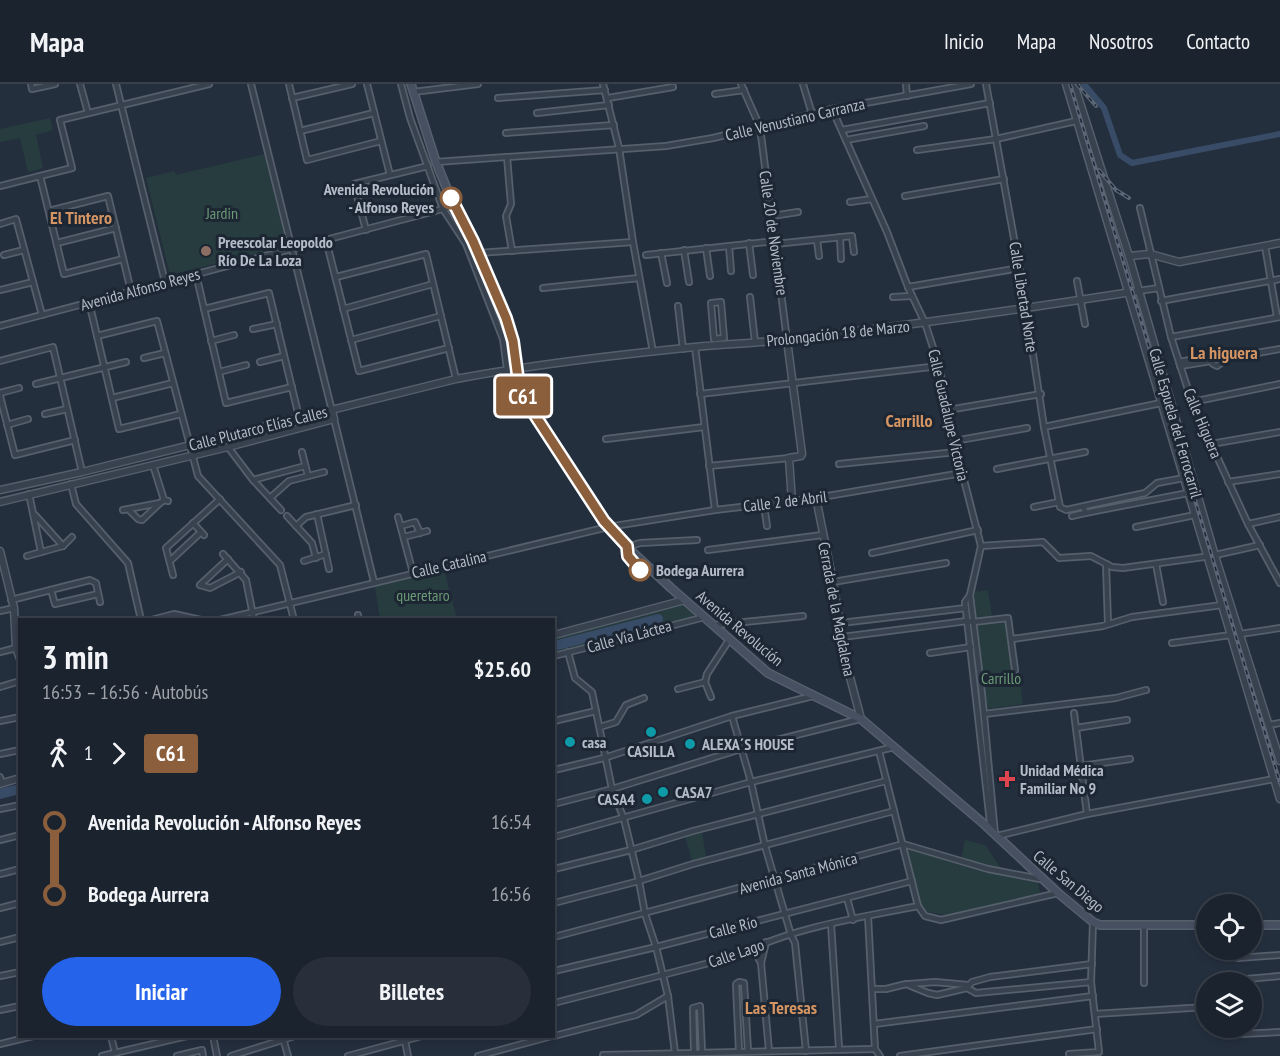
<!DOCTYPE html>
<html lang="es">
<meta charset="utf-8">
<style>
:root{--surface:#1b232e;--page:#282f3a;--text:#f1f3f6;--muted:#a0a4aa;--line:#39404a;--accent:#2563eb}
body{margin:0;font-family:"PT Sans Narrow",sans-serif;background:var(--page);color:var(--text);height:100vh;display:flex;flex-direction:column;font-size:22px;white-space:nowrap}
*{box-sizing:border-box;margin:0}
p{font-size:20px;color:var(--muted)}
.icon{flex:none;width:33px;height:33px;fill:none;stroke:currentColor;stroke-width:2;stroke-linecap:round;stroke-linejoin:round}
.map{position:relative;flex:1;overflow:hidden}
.details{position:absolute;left:18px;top:534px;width:537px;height:420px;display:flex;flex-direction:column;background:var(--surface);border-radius:0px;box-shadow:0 3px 9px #0003,0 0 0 2px var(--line)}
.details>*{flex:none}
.badge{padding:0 12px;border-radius:4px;font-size:21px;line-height:39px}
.fabs{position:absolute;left:1196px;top:810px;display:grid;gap:12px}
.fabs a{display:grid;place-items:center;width:66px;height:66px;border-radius:50%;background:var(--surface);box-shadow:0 3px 9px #0003,0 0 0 2px var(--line);font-size:30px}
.map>.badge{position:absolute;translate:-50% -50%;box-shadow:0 0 0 3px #fff}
.legs{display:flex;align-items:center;gap:9px;height:66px;padding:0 24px;font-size:20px}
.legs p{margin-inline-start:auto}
.summary{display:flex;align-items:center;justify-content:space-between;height:102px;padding:0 24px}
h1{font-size:33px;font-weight:700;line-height:45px}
.button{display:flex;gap:12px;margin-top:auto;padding:12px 24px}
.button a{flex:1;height:69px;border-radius:36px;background:var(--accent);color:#fff;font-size:24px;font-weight:700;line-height:69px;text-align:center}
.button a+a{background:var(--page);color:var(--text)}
ul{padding:0 24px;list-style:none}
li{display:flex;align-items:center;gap:21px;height:72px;font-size:22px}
li i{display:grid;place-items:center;width:9px;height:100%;margin:0 8px;background:currentColor}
li i::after{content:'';width:15px;height:15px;margin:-8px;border:4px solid;border-radius:50%;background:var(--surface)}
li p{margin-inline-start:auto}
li:first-child i{background:linear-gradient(#0000 50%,currentColor 0)}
li:last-child i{background:linear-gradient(currentColor 50%,#0000 0)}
header{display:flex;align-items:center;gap:36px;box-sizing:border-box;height:84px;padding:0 30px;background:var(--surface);border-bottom:2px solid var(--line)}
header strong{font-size:28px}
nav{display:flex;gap:33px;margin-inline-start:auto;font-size:21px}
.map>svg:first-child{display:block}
.green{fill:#263c3f}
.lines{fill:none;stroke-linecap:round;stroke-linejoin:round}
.canal{stroke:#394c67;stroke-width:6}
.river{stroke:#394c67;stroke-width:10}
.minor-casing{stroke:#565f6c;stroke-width:8}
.tertiary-casing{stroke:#565f6c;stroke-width:9}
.secondary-casing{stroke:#565f6c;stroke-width:10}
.minor{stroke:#38414e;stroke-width:4.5}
.tertiary{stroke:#38414e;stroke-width:6}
.secondary{stroke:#465061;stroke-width:7}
.rail-casing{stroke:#5a6575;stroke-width:4}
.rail{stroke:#1d2633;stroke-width:1.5;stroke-dasharray:4.5;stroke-linecap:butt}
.line-1-casing{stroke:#fff;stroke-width:14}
.line-1{stroke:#8b5e3c;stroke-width:9}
.stop-1-dot{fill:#fff;stroke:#8b5e3c;stroke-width:3}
.education-dot{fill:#8d6e63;stroke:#1d2633;stroke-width:2}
.culture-dot{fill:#0f9aa8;stroke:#1d2633;stroke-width:2}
.health-dot{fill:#e0444e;stroke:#1d2633;stroke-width:2}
.labels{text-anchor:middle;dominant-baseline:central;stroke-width:6;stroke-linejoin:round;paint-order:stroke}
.street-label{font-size:16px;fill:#b4bcc9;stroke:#1d2633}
.stop-label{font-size:16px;font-weight:bold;fill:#b4bcc9;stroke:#1d2633;text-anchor:end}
.park-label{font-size:16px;fill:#6b9a76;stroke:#1d2633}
.poi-label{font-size:16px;font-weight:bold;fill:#b4bcc9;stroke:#1d2633;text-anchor:start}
.neighbourhood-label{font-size:18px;font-weight:bold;fill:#d59563;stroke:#1d2633}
</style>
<header>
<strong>Mapa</strong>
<nav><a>Inicio</a><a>Mapa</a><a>Nosotros</a><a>Contacto</a></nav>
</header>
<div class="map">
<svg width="1280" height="972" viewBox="0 0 1280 972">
<rect width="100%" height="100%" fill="#242f3e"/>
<g class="green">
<path d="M50,34L53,46L36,51L43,84L28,88L20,54L0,58V45Z"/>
<path d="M264,70L287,162L170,191L146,94L174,87L176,91Z"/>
<path d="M443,482L457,535H380L374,498Z"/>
<path d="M988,506L992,532L1012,531L1023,620L986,625L974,508Z"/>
<path d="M685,516L705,533L554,570V548Z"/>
<path d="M702,748L706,773L692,777L685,752Z"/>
<path d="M965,756L985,761L1001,784L993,782L992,788L1038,799L1040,809L950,832L924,827L905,768L907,765L960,781Z"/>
</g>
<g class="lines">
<path class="canal" d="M1084,0L1104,24L1120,71L1132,79L1280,50"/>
<g class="river">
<path d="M554,562L658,535"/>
<path d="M0,710L20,705"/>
</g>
<defs>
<g id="minor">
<path d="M31,0L32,5L55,0"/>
<path d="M80,0L88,29"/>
<path d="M116,0L165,198"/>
<path d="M251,0L332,327"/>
<path d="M289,0L307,76L381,57"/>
<path d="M367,0L390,91"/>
<path d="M401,0L410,34L443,125L466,160L503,255L507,285"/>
<path d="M603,0L619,64L633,158L653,268"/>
<path d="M741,0L760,43L787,256"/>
<path d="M803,0L812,30"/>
<path d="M906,0L907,12"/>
<path d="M986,0L1023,204L1044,343L1060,423L1066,426L1145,409L1157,399L1184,394"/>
<path d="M413,8L478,0"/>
<path d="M715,10L744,6"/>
<path d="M292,14L352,0"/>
<path d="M498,14L605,6"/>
<path d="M608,14L673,3"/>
<path d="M832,25L887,148L908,203L925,239L939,282L954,357L981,462L970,511L965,518L991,747"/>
<path d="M537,29L609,21"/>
<path d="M842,46L990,19"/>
<path d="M300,47L374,29"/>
<path d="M506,49L614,41"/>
<path d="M846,56L924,42"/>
<path d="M917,66L996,55L1076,37"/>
<path d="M507,73L511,120L506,132L512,167"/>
<path d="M436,78L666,62L713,54L832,25L971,0"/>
<path d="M40,92L64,190L123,175"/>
<path d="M0,102L72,84L60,36L209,0"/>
<path d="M905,112L1004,95"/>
<path d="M850,118L872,115"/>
<path d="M1140,124L1171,253L1192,318L1248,440L1280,499"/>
<path d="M49,127L108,112L131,207"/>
<path d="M772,132L798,128"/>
<path d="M0,140L16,135L42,231"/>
<path d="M366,146L354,100L428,82"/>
<path d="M840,153L841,175"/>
<path d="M326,156L359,287L449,264"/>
<path d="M817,156L819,172"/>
<path d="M57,159L116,144"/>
<path d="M749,159L753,191"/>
<path d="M775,160L852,152L854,168"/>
<path d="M729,162L731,187"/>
<path d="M1265,162L1277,233"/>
<path d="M706,164L710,192"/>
<path d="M684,166L689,198"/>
<path d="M478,169L633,158"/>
<path d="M661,169L667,199"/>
<path d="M4,171L24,166"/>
<path d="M646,171L775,157"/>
<path d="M196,190L226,319L292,303"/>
<path d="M336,193L426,170L456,295"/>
<path d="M1077,197L1085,240"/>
<path d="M908,203L1020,184"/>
<path d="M543,204L639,194"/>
<path d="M0,206L33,198"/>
<path d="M1138,207L1159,204"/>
<path d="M750,213L755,258"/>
<path d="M893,213L912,212"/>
<path d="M1161,217L1280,195"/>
<path d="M89,218L119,345L181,330"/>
<path d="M721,218L724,254L714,255L711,219Z"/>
<path d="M678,222L683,265"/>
<path d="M204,225L269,209L299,333"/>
<path d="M343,225L433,200"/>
<path d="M0,242L454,122"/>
<path d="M253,245L277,240"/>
<path d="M97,252L157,237L198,392L280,481L294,536"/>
<path d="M1171,253L1280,233"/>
<path d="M351,256L441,232"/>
<path d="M211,257L234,251"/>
<path d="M695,263L715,426"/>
<path d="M144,274L165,269"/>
<path d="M1222,275L1280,265"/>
<path d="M0,277L53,263L82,388"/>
<path d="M260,278L284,272"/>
<path d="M1179,278L1213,272"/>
<path d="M1180,282L1211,277L1215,271L1219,272L1222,275L1221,279L1217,282L1213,280L1211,277"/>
<path d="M219,288L246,281"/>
<path d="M36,300L126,278"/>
<path d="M0,309L19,304"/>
<path d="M700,310L939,282"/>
<path d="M0,312L15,371L75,356"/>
<path d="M112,314L173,299"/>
<path d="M1192,318L1280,300"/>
<path d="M948,326L1041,310"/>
<path d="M45,330L67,325"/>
<path d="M334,335L374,498"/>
<path d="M7,341L28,335"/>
<path d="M1044,343L1161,319"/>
<path d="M606,355L704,343"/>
<path d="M954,357L1027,344"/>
<path d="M1211,360L1280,348"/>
<path d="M228,363L253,396L281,426"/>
<path d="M302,368L308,392"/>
<path d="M839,380L957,368"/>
<path d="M153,381L164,416L168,417"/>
<path d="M709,382L789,374"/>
<path d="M997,385L1085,368"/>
<path d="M253,396L305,382"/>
<path d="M1228,398L1280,390"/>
<path d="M71,400L76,420L128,479L141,536"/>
<path d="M29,410L41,468"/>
<path d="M270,414L289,397L324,388"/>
<path d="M764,421L767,442"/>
<path d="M1034,423L1059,418"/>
<path d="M1084,423L1085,429L1188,409"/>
<path d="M123,426L160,419L164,416"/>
<path d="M129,426L138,435L142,436L160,419"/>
<path d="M317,430L329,485"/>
<path d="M35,431L63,462"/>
<path d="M287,432L312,459L316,474"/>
<path d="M1072,432L1085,429"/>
<path d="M398,433L413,489"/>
<path d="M193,439L204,451"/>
<path d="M1248,440L1280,433"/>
<path d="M296,442L306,433L356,421"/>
<path d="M401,442L415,438L420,449"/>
<path d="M1136,443L1195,431"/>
<path d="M404,453L427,447"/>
<path d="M981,462L1043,458L1059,474L1091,472L1112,483L1123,484L1211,472L1260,461"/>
<path d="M627,463L640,459L697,456"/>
<path d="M708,466L822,451"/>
<path d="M872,469L978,446"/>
<path d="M223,470L246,496L254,536"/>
<path d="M27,472L63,462L72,453"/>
<path d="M171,476L201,448"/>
<path d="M304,477L326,470"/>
<path d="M1106,480L1108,540"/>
<path d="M1156,480L1163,518"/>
<path d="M173,491L166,464L220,415"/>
<path d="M833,498L946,479"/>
<path d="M200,501L210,504L241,488"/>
<path d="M200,501L228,475"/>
<path d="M51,506L55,520L98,510"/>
<path d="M970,511L982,610L995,750"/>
<path d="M11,516L90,496L96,499L100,518"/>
<path d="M0,527L14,524"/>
<path d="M358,531L359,536"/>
<path d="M151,536L174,530L201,536"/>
<path d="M220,536L608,443L715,426L816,414L962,389"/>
<path d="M841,539L966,524"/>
<path d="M715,541L803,532"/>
<path d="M1240,550L1280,544"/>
<path d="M842,553L967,537L973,538L1008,534L1015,586"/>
<path d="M1012,555L1103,542L1132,533L1222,521"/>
<path d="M1172,559L1231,551"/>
<path d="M0,568L16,564"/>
<path d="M568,568L575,594L592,608L612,705L624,735L639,797L645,830L656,863L668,912L675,969"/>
<path d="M930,569L971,563"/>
<path d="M554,572L705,533"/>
<path d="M0,603L20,597"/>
<path d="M678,605L705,598"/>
<path d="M711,613L705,598L707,590L729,556"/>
<path d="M1074,629L1087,730"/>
<path d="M984,630L1116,614L1146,606"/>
<path d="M732,632L751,698L765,762L791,851L795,859L806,967"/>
<path d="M0,637L20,633"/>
<path d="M554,637L596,627"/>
<path d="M1269,641L1280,639"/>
<path d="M600,643L616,638L626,621L644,614"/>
<path d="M1076,644L1127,636"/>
<path d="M879,667L918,822L925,832L941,836L1058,809"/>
<path d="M0,670L20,666"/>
<path d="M1081,682L1130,675"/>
<path d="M554,686L604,674L732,632L813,612"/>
<path d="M0,693L2,699"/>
<path d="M554,720L612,705L741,665L860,635"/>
<path d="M0,725L20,721"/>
<path d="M997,752L1087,730L1274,695"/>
<path d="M554,753L751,698L894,663"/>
<path d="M0,756L20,751"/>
<path d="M554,785L631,766L693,747L886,697"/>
<path d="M0,790L20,785"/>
<path d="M847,814L853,836"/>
<path d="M554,819L639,797L693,780L894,727"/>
<path d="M0,824L20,819"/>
<path d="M868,832L875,965L880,972"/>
<path d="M831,840L839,964"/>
<path d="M554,853L903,760L988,785L1040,795"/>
<path d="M0,858L20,853"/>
<path d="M766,858L761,879L769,967"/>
<path d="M753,864L761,879"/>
<path d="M1238,874L1280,871"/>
<path d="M554,887L656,863L912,797"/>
<path d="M0,892L20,888"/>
<path d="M1233,898L1235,896L1280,892"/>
<path d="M1144,899V841"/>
<path d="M909,900L935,898L968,901"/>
<path d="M967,904L976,909L1091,898"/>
<path d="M872,905H886L906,900L928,909L937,911L967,904L972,898L990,893L1092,880"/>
<path d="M554,919L740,871C788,844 863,833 918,822"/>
<path d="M0,926L20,922"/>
<path d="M1095,930L1206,923"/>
<path d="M874,940L1093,912"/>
<path d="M1237,944L1238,949L1241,950L1280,948"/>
<path d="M111,952L115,969"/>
<path d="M213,952L217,972"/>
<path d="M404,952L408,972"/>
<path d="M554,952L636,931L668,912"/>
<path d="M283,954L288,972"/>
<path d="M0,960L33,952"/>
<path d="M739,967L736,900L739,898L744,899L748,967"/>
<path d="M694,968L693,924L700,922L702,968"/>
<path d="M1069,970L1099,968L1091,898L1093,838"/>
<path d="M603,971L875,965"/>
<path d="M102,972L187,952"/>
<path d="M177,972L202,966L203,972"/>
<path d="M231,972L295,952"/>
<path d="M348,972L422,952"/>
<path d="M478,972L552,952"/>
<path d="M900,972L1097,945"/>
</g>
<g id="tertiary">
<path d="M1066,0L1280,715"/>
<path d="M1074,0L1129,172L1215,472L1280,677"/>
<path d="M1129,172L1150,170L1179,178L1280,159"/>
<path d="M787,256L802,370L801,372L789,374L792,418"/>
<path d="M0,406L82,388L456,295C535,280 615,271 695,263C727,260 759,259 791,255C907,242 1022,225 1138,207"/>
<path d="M816,414L833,498L847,582L861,635"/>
<path d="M0,418L228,363L334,335L332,327"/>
<path d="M0,467L14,524L16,564L20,575"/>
<path d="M554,551L685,516"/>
<path d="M0,700L20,694"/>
</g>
<g id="secondary">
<path d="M411,0L436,78L454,122L473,157L506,234L513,257L517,292L522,310L604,437L627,463L671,504L768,589L861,635L984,740L1058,809L1093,838L1100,841H1206"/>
<path d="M1251,841H1280"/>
</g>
</defs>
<use href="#minor" class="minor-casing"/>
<use href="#tertiary" class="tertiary-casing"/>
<use href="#secondary" class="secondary-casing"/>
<use href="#minor" class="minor"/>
<use href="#tertiary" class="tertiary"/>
<use href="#secondary" class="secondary"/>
<defs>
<g id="rail">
<path d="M1070,0L1280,699"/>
<path d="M1077,0L1096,22"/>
<path d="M1099,86L1116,106L1129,114"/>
</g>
</defs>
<use href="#rail" class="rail-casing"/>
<use href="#rail" class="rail"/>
</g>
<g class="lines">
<defs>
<path id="line-1" d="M451,114L473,157L506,234L513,257L519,302L527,319L604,437L627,462L628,472L640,486"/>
</defs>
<use href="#line-1" class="line-1-casing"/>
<use href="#line-1" class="line-1"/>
</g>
<g class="stop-1-dot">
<circle cx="451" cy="114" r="10"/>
<circle cx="640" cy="486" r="10"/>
</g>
<circle class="education-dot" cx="206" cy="167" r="6"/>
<g class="culture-dot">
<circle cx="651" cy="648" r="6"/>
<circle cx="570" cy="658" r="6"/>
<circle cx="690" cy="660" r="6"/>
<circle cx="663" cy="708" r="6"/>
<circle cx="647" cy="715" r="6"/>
</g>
<path class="health-dot" d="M1004 686h6v6h6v6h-6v6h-6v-6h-6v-6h6z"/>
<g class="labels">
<g class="street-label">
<text transform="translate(795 35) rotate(-13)">Calle Venustiano Carranza</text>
<text transform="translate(774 149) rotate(82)">Calle 20 de Noviembre</text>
<text transform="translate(140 205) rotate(-15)">Avenida Alfonso Reyes</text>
<text transform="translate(1024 213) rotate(81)">Calle Libertad Norte</text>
<text transform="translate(838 249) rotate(-6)">Prolongación 18 de Marzo</text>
<text transform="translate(949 331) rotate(77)">Calle Guadalupe Victoria</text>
<text transform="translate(1176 339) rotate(74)">Calle Espuela del Ferrocarril</text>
<text transform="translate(1203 339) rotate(67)">Calle Higuera</text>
<text transform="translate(258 344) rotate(-14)">Calle Plutarco Elías Calles</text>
<text transform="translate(785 417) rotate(-7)">Calle 2 de Abril</text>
<text transform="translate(449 480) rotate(-13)">Calle Catalina</text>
<text transform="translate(837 525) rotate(79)">Cerrada de la Magdalena</text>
<text transform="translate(740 544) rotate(40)">Avenida Revolución</text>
<text transform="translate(629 552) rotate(-15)">Calle Vía Láctea</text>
<text transform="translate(798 789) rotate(-15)">Avenida Santa Mónica</text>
<text transform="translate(1069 797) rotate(40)">Calle San Diego</text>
<text transform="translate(733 843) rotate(-14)">Calle Río</text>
<text transform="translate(736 869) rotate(-19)">Calle Lago</text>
</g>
<g class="stop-label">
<text x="434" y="105">Avenida Revolución<tspan x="434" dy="18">- Alfonso Reyes</tspan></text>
<text x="656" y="486" text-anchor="start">Bodega Aurrera</text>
</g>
<g class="park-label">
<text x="222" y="129">Jardin</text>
<text x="423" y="511">queretaro</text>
<text x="1001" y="594">Carrillo</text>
</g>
<g class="poi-label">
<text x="218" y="158">Preescolar Leopoldo<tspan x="218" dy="18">Río De La Loza</tspan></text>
<text x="582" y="658">casa</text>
<text x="702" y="660">ALEXA´S HOUSE</text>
<text x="651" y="667" text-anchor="middle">CASILLA</text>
<text x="1020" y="686">Unidad Médica<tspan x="1020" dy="18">Familiar No 9</tspan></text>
<text x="675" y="708">CASA7</text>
<text x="635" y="715" text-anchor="end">CASA4</text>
</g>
<g class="neighbourhood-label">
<text x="81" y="133">El Tintero</text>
<text x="1224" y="268">La higuera</text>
<text x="909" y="336">Carrillo</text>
<text x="781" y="923">Las Teresas</text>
</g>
</g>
</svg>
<div class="fabs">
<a><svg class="icon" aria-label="locate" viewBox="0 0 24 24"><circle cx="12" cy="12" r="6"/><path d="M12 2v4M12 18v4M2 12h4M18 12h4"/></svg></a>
<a><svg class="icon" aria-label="layers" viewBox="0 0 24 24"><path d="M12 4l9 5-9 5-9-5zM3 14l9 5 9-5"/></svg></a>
</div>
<b class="badge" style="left:523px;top:312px;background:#8b5e3c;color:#fff">C61</b>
<section class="details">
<div class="summary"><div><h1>3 min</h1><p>16:53 – 16:56 · Autobús</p></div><b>$25.60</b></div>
<div class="legs"><svg class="icon" aria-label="walk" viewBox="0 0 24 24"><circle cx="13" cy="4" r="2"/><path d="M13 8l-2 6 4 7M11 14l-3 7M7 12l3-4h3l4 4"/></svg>1<svg class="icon" aria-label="forward" viewBox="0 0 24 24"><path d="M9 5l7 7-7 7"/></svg><b class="badge" style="background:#8b5e3c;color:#fff">C61</b></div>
<ul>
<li><i style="color:#8b5e3c"></i><b>Avenida Revolución - Alfonso Reyes</b><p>16:54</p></li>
<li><i style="color:#8b5e3c"></i><b>Bodega Aurrera</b><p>16:56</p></li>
</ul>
<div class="button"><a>Iniciar</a><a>Billetes</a></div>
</section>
</div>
